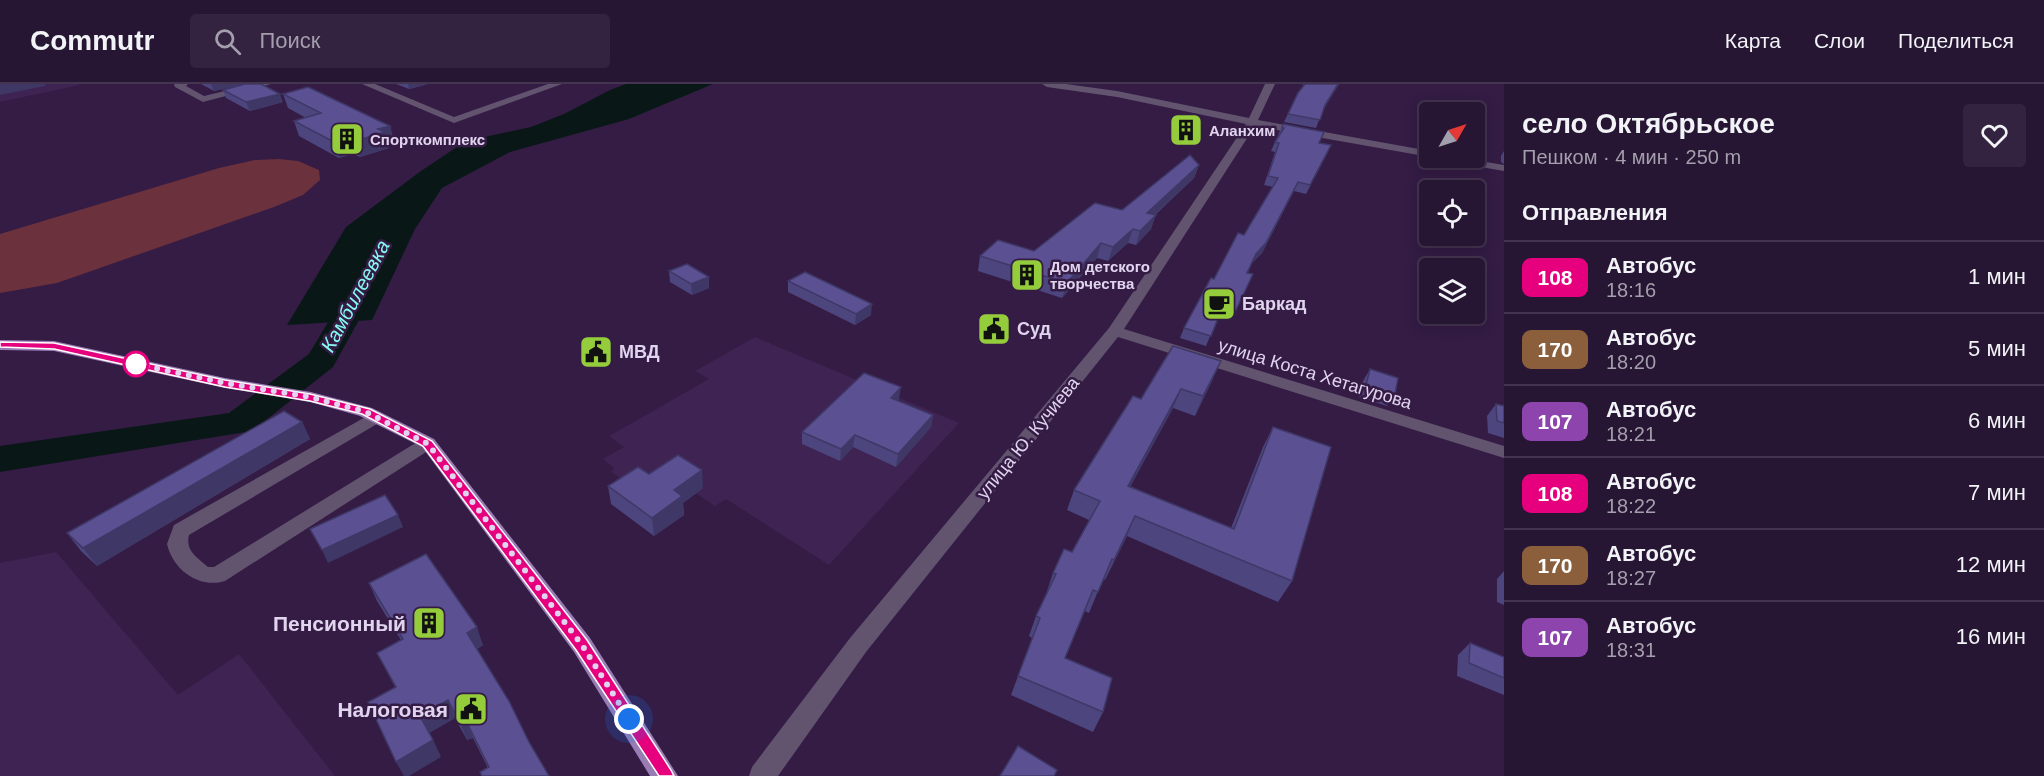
<!DOCTYPE html>
<html lang="ru">
<meta charset="utf-8">
<style>
:root{--surface:#271534;--page:#332240;--text:#f1f3f6;--muted:#a49fac;--line:#43344f}
body{margin:0;font-family:Arial,sans-serif;background:var(--page);color:var(--text);height:100vh;display:flex;flex-direction:column;font-size:22px;white-space:nowrap}
*{box-sizing:border-box;margin:0}
p{font-size:20px;color:var(--muted)}
.icon{flex:none;width:33px;height:33px;fill:none;stroke:currentColor;stroke-width:2;stroke-linecap:round;stroke-linejoin:round}
.map{position:relative;flex:1;overflow:hidden}
.sheet{display:flex;flex-direction:column;background:var(--surface);width:540px}
.sheet>*{flex:none}
.badge{padding:0 12px;border-radius:9px;font-size:21px;line-height:39px}
.needle{width:39px;rotate:51deg}
.fabs{position:absolute;left:1419px;top:18px;display:grid;gap:12px}
.fabs a{display:grid;place-items:center;width:66px;height:66px;border-radius:6px;background:var(--surface);box-shadow:0 3px 15px #0003,0 0 0 2px var(--line);font-size:30px}
.you{position:absolute;width:30px;height:30px;margin:-15px;border:4px solid #fff;border-radius:50%;background:#1a73e8;box-shadow:0 0 0 9px #1a73e833}
.map>.badge{position:absolute;translate:-50% -50%;box-shadow:0 0 0 3px #fff}
h2{padding:0 18px;font-size:22px;line-height:54px}
.round{display:grid;place-items:center;flex:none;width:63px;height:63px;border-radius:6px;background:var(--page)}
.overview{display:flex;align-items:center;justify-content:space-between;height:102px;padding:0 18px}
h1{font-size:28px;font-weight:700;line-height:45px}
ul{padding:0;list-style:none}
li{display:flex;align-items:center;gap:18px;height:72px;padding:0 18px;border-top:2px solid var(--line)}
li div{flex:1}
li b{display:block;font-size:22px}
li em{font-style:normal}
li .badge{min-width:66px;font-weight:700;text-align:center}
header{display:flex;align-items:center;gap:36px;box-sizing:border-box;height:84px;padding:0 30px;background:var(--surface);border-bottom:2px solid var(--line)}
header strong{font-size:28px}
nav{display:flex;gap:33px;margin-inline-start:auto;font-size:21px}
.search{width:420px;height:54px;background:var(--page);display:flex;align-items:center;gap:15px;box-sizing:border-box;padding:0 21px;border-radius:6px;color:var(--muted);font-size:22px}
main{display:flex;flex:1;min-height:0}
.map>svg:first-child{display:block}
.built{fill:#3e2353}
.green{fill:#6b313d}
.water{fill:#091817}
.lines{fill:none;stroke-linecap:round;stroke-linejoin:round}
.river{fill:#091817;fill-rule:evenodd}
.minor{fill:#62536f;fill-rule:evenodd}
.major{fill:#9a7cb4;fill-rule:evenodd}
.wall{fill:#4d457e}
.shaded-wall{fill:#3f3866}
.building{fill:#5a5092;stroke:#3f3866;stroke-width:1.5}
.line{fill:#e6007e;stroke:#fff;stroke-width:1.5}
.walk{stroke:#e1d4ee;stroke-width:6;stroke-dasharray:0 10.8}
.stop-dot{fill:#fff;stroke:#e6007e;stroke-width:3}
.labels{text-anchor:middle;dominant-baseline:central;stroke-width:5;stroke-linejoin:round;paint-order:stroke}
.far-poi-label{font-size:15px;font-weight:bold;fill:#e1d4ee;stroke:#341c45;text-anchor:start}
.poi-label{font-size:18px;font-weight:bold;fill:#e1d4ee;stroke:#341c45;text-anchor:start}
.street-label{font-size:18px;fill:#e1d4ee;stroke:#341c45}
.water-label{font-size:20px;font-style:italic;fill:#87fbf1;stroke:#341c45}
.near-poi-label{font-size:21px;font-weight:bold;fill:#e1d4ee;stroke:#341c45;text-anchor:end}
</style>
<header>
<strong>Commutr</strong>
<div class="search"><svg class="icon" aria-label="search" viewBox="0 0 24 24"><circle cx="10" cy="10" r="6"/><path d="M15 15l6 6"/></svg>Поиск</div>
<nav><a>Карта</a><a>Слои</a><a>Поделиться</a></nav>
</header>
<main>
<div class="map">
<svg width="1504" height="692" viewBox="0 0 1504 692">
<rect width="100%" height="100%" fill="#341c45"/>
<g class="built">
<path d="M0,0H78L80,1L0,18Z"/>
<path d="M755,253L959,339L829,481L726,415L715,422L688,404L663,420L611,388L614,384L603,375L624,363L609,352L709,295L695,287Z"/>
<path d="M56,468L178,611L239,570L335,692H0V479Z"/>
</g>
<path class="green" d="M279,75L298,77L319,86L320,96L303,111L274,123L57,199L0,209V150L219,84L255,76Z"/>
<path class="water" d="M626,0H713L629,35L510,68L442,104L415,145L372,236L287,241L346,143L421,87L466,57L531,43L564,30L610,6Z"/>
<g class="lines">
<path class="river" d="M367,188L377,190L381,196L333,283L252,347L0,388V362L229,329L309,270L357,190Z"/>
<g class="minor">
<path d="M174,0H188L186,2L204,12L254,0H271L203,18L175,3Z"/>
<path d="M362,0H375L454,33L548,0H562L454,39Z"/>
<path d="M1042,0H1066L1117,7L1249,34L1265,0H1275L1258,36L1430,67V73L1255,42L1124,245L1504,362V374L1118,253L866,568L778,692H749L752,683L850,554L1109,244L1246,40L1117,13L1047,3Z"/>
<path d="M1441,74H1462L1504,81V87L1446,77Z"/>
<path d="M376,327L382,329L385,333L382,337L189,451C185,467 197,473 208,483H214L422,355H434L437,359L434,363L225,497C199,505 173,486 167,460L174,441Z"/>
</g>
<path class="major" d="M0,256L54,257L225,294L311,308L372,324L434,355L590,554L678,692H650L574,568L422,363L360,332L310,318L225,304L54,267L0,266Z"/>
</g>
<g class="wall">
<path d="M201,0H244L214,7Z"/>
<path d="M396,0H428L409,5Z"/>
<path d="M1302,0H1339L1323,26L1316,44L1284,38L1298,9L1304,1Z"/>
<path d="M223,6L283,18L250,27L226,14Z"/>
<path d="M283,10L390,42L394,57L388,59L389,64L360,73L353,70L339,74L299,52L294,37L306,34L288,24Z"/>
<path d="M1283,40L1319,59L1327,70L1306,110L1294,107L1262,169L1252,179L1248,189L1253,190L1231,236L1218,233L1206,262L1180,254L1184,244L1214,195L1244,151L1273,103L1264,101L1275,68L1271,67Z"/>
<path d="M1504,67V80L1501,78V72Z"/>
<path d="M1199,81L1194,94L1155,131L1151,145L1136,161L1128,159L1108,177L1097,174L1062,214L978,187L980,172L1034,167L1122,126Z"/>
<path d="M669,187L709,204L692,211L670,198Z"/>
<path d="M788,197L871,231L855,241L788,208Z"/>
<path d="M1370,285L1395,310L1387,322L1359,313L1363,297Z"/>
<path d="M1212,297L1195,332L1173,324L1130,403L1231,444L1263,363L1273,343L1292,497L1278,518L1127,452L1105,496L1103,495L1089,529L1085,527L1065,574L1103,628L1093,648L1011,611L1032,554L1029,552L1036,532L1046,510L1053,489L1072,468L1089,436L1067,426L1074,406L1141,315Z"/>
<path d="M899,315L898,317L933,331L931,343L896,383L853,363L840,377L802,360V348Z"/>
<path d="M1496,320L1504,322V354L1488,349L1487,332Z"/>
<path d="M302,338L310,355L97,482L81,467L67,449Z"/>
<path d="M608,402L703,404L683,419L684,431L654,452L611,420Z"/>
<path d="M1504,487V521L1497,518V495Z"/>
<path d="M369,499L483,561L477,565L529,658L488,684L473,654L467,656L455,634L429,649L441,673L395,603L377,569L401,556L377,517Z"/>
<path d="M1470,559L1504,573V611L1457,592L1458,571Z"/>
</g>
<g class="shaded-wall">
<path d="M0,0H45V2L0,11Z"/>
<path d="M211,0H244L214,7Z"/>
<path d="M408,0H428L409,5Z"/>
<path d="M1338,0H1339L1321,29L1325,21Z"/>
<path d="M280,10L283,18L250,27L246,18Z"/>
<path d="M390,42L394,57L388,59L389,64L360,73L355,57L378,45Z"/>
<path d="M348,54L353,70L339,74L334,58Z"/>
<path d="M1199,81L1194,94L1142,142L1147,129Z"/>
<path d="M1298,98L1262,169L1252,179L1256,170Z"/>
<path d="M1156,131L1151,145L1136,161L1140,147Z"/>
<path d="M1133,145L1128,159L1108,177L1113,163Z"/>
<path d="M1101,159L1097,174L1062,214L1067,199Z"/>
<path d="M709,193V204L692,211L691,200Z"/>
<path d="M872,220L871,231L855,241L856,230Z"/>
<path d="M1221,277L1212,297L1195,332L1203,312Z"/>
<path d="M901,303L899,315L889,326L891,314Z"/>
<path d="M1181,305L1173,324L1119,422L1128,402Z"/>
<path d="M933,331L931,343L896,383L898,370Z"/>
<path d="M302,338L310,355L97,482L83,464Z"/>
<path d="M855,351L853,363L840,377L841,365Z"/>
<path d="M702,386L703,404L683,419L684,431L654,452L652,434L674,406Z"/>
<path d="M398,431L403,443L328,479L322,466Z"/>
<path d="M1135,432L1127,452L1105,496L1114,476Z"/>
<path d="M477,543L483,561L474,566L467,549Z"/>
<path d="M448,616L455,634L429,649L420,632Z"/>
<path d="M466,637L473,654L467,656L460,639Z"/>
<path d="M433,656L441,673L409,692H404L396,678Z"/>
</g>
<g class="building">
<path d="M245,0H261L280,10L246,18L223,6Z"/>
<path d="M1305,0H1338L1325,21L1320,36L1288,30L1298,9Z"/>
<path d="M308,3L390,42L378,45L385,48L355,57L348,54L334,58L294,37L321,29L283,10Z"/>
<path d="M1283,40L1324,48L1319,59L1331,61L1310,101L1298,98L1266,159L1256,170L1247,189L1253,190L1236,226L1223,222L1211,252L1184,244L1211,194L1214,195L1238,149L1244,151L1278,94L1268,92L1279,59L1275,58L1284,44H1282Z"/>
<path d="M1190,71L1199,81L1147,129L1156,131L1140,147L1133,145L1113,163L1101,159L1067,199L980,172L998,156L1034,167L1095,119L1122,126Z"/>
<path d="M687,180L709,193L691,200L669,187Z"/>
<path d="M805,188L872,220L856,230L788,197Z"/>
<path d="M1173,262L1221,277L1203,312L1181,305L1128,402L1234,445L1273,343L1331,363L1292,497L1135,432L1114,476L1112,475L1098,508L1093,506L1065,574L1112,594L1103,628L1018,592L1040,534L1036,532L1056,490L1053,489L1064,465L1072,468L1100,417L1074,406L1133,312L1141,315Z"/>
<path d="M1370,285L1398,294L1395,310L1366,301Z"/>
<path d="M864,289L901,303L891,314L933,331L898,370L855,351L841,365L802,348Z"/>
<path d="M1496,320L1504,322V339L1497,337Z"/>
<path d="M284,327L302,338L83,464L67,449Z"/>
<path d="M678,371L702,386L674,406L682,412L652,434L608,402L638,383L649,390Z"/>
<path d="M385,411L398,431L322,466L310,445Z"/>
<path d="M426,470L477,543L467,549L509,617L529,658L549,692H482L480,688L489,683L466,637L460,639L448,616L420,632L433,656L396,678L368,618L396,603L377,569L403,555L369,499Z"/>
<path d="M1470,559L1504,573V594L1469,579Z"/>
<path d="M1018,662L1057,686L1054,692H1000Z"/>
</g>
<path class="line" d="M0,258L54,259L225,296L310,310L370,325L432,357L587,556L671,686L674,692H659L576,566L423,362L362,330L310,317L225,303L54,265L0,263Z"/>
<g class="lines">
<path class="walk" d="M136,280L225,299L310,313L366,328L428,360L582,561L629,635"/>
</g>
<defs>
<symbol id="building-square" viewBox="-11 -11 22 22"><rect x="-9" y="-9" width="18" height="18" rx="4" fill="#94cc3c" stroke="#341c45"/><path d="M-4-6H4V6H1V3H-1V6H-4ZM-2.5-4.3h1.7v1.8h-1.7ZM.8-4.3h1.7v1.8H.8ZM-2.5-1h1.7V.8h-1.7ZM.8-1h1.7V.8H.8Z" fill="#111"/></symbol>
<symbol id="cafe-square" viewBox="-11 -11 22 22"><rect x="-9" y="-9" width="18" height="18" rx="4" fill="#94cc3c" stroke="#341c45"/><path d="M-5.5-4.5H6V0H3Q3 3.5 0 3.5H-2.5Q-5.5 3.5-5.5 0ZM3-3.2v2h1.7v-2ZM-6 4.5H4V6H-6Z" fill="#111"/></symbol>
<symbol id="civic-square" viewBox="-11 -11 22 22"><rect x="-9" y="-9" width="18" height="18" rx="4" fill="#94cc3c" stroke="#341c45"/><path d="M-.6-6.5H3V-4.5H.6V-3L4-1V1h2V6H-6V1h2V-1L-.6-3ZM-1.2 2.5V6h2.4V2.5Z" fill="#111"/></symbol>
</defs>
<g fill-rule="evenodd">
<use href="#building-square" x="1167" y="27" width="38" height="38"/>
<use href="#building-square" x="328" y="36" width="38" height="38"/>
<use href="#building-square" x="1008" y="172" width="38" height="38"/>
<use href="#cafe-square" x="1200" y="201" width="38" height="38"/>
<use href="#civic-square" x="975" y="226" width="38" height="38"/>
<use href="#civic-square" x="577" y="249" width="38" height="38"/>
<use href="#building-square" x="410" y="520" width="38" height="38"/>
<use href="#civic-square" x="452" y="606" width="38" height="38"/>
</g>
<circle class="stop-dot" cx="136" cy="280" r="12"/>
<g class="labels">
<g class="far-poi-label">
<text x="1209" y="46">Аланхим</text>
<text x="370" y="55">Спорткомплекс</text>
<text x="1050" y="182">Дом детского<tspan x="1050" dy="17">творчества</tspan></text>
</g>
<g class="poi-label">
<text x="1242" y="220">Баркад</text>
<text x="1017" y="245">Суд</text>
<text x="619" y="268">МВД</text>
</g>
<g class="street-label">
<text transform="translate(1315 290) rotate(17)">улица Коста Хетагурова</text>
<text transform="translate(1028 354) rotate(-51)">улица Ю. Кучиева</text>
</g>
<g class="water-label">
<text transform="translate(355 212) rotate(-62)">Камбилеевка</text>
</g>
<g class="near-poi-label">
<text x="406" y="539">Пенсионный</text>
<text x="448" y="625">Налоговая</text>
</g>
</g>
</svg>
<div class="fabs">
<a><svg class="needle" viewBox="-14 -14 28 28"><path d="M0-13l5 13h-10z" fill="#e53935"/><path d="M0 13l5-13h-10z" fill="#a49fac"/></svg></a>
<a><svg class="icon" aria-label="locate" viewBox="0 0 24 24"><circle cx="12" cy="12" r="6"/><path d="M12 2v4M12 18v4M2 12h4M18 12h4"/></svg></a>
<a><svg class="icon" aria-label="layers" viewBox="0 0 24 24"><path d="M12 4l9 5-9 5-9-5zM3 14l9 5 9-5"/></svg></a>
</div>
<div class="you" style="left:629px;top:635px"></div>
</div>
<section class="sheet">
<div class="overview"><div><h1>село Октябрьское</h1><p>Пешком · 4 мин · 250 m</p></div><a class="round"><svg class="icon" aria-label="heart" viewBox="0 0 24 24"><path d="M12 20l-8-8c-3-5 5-10 8-4 3-6 11-1 8 4z"/></svg></a></div>
<h2>Отправления</h2>
<ul>
<li><span class="badge" style="background:#e6007e;color:#fff">108</span><div><b>Автобус</b><p>18:16</p></div><em>1 мин</em></li>
<li><span class="badge" style="background:#8b5e3c;color:#fff">170</span><div><b>Автобус</b><p>18:20</p></div><em>5 мин</em></li>
<li><span class="badge" style="background:#8e44ad;color:#fff">107</span><div><b>Автобус</b><p>18:21</p></div><em>6 мин</em></li>
<li><span class="badge" style="background:#e6007e;color:#fff">108</span><div><b>Автобус</b><p>18:22</p></div><em>7 мин</em></li>
<li><span class="badge" style="background:#8b5e3c;color:#fff">170</span><div><b>Автобус</b><p>18:27</p></div><em>12 мин</em></li>
<li><span class="badge" style="background:#8e44ad;color:#fff">107</span><div><b>Автобус</b><p>18:31</p></div><em>16 мин</em></li>
</ul>
</section>
</main>
